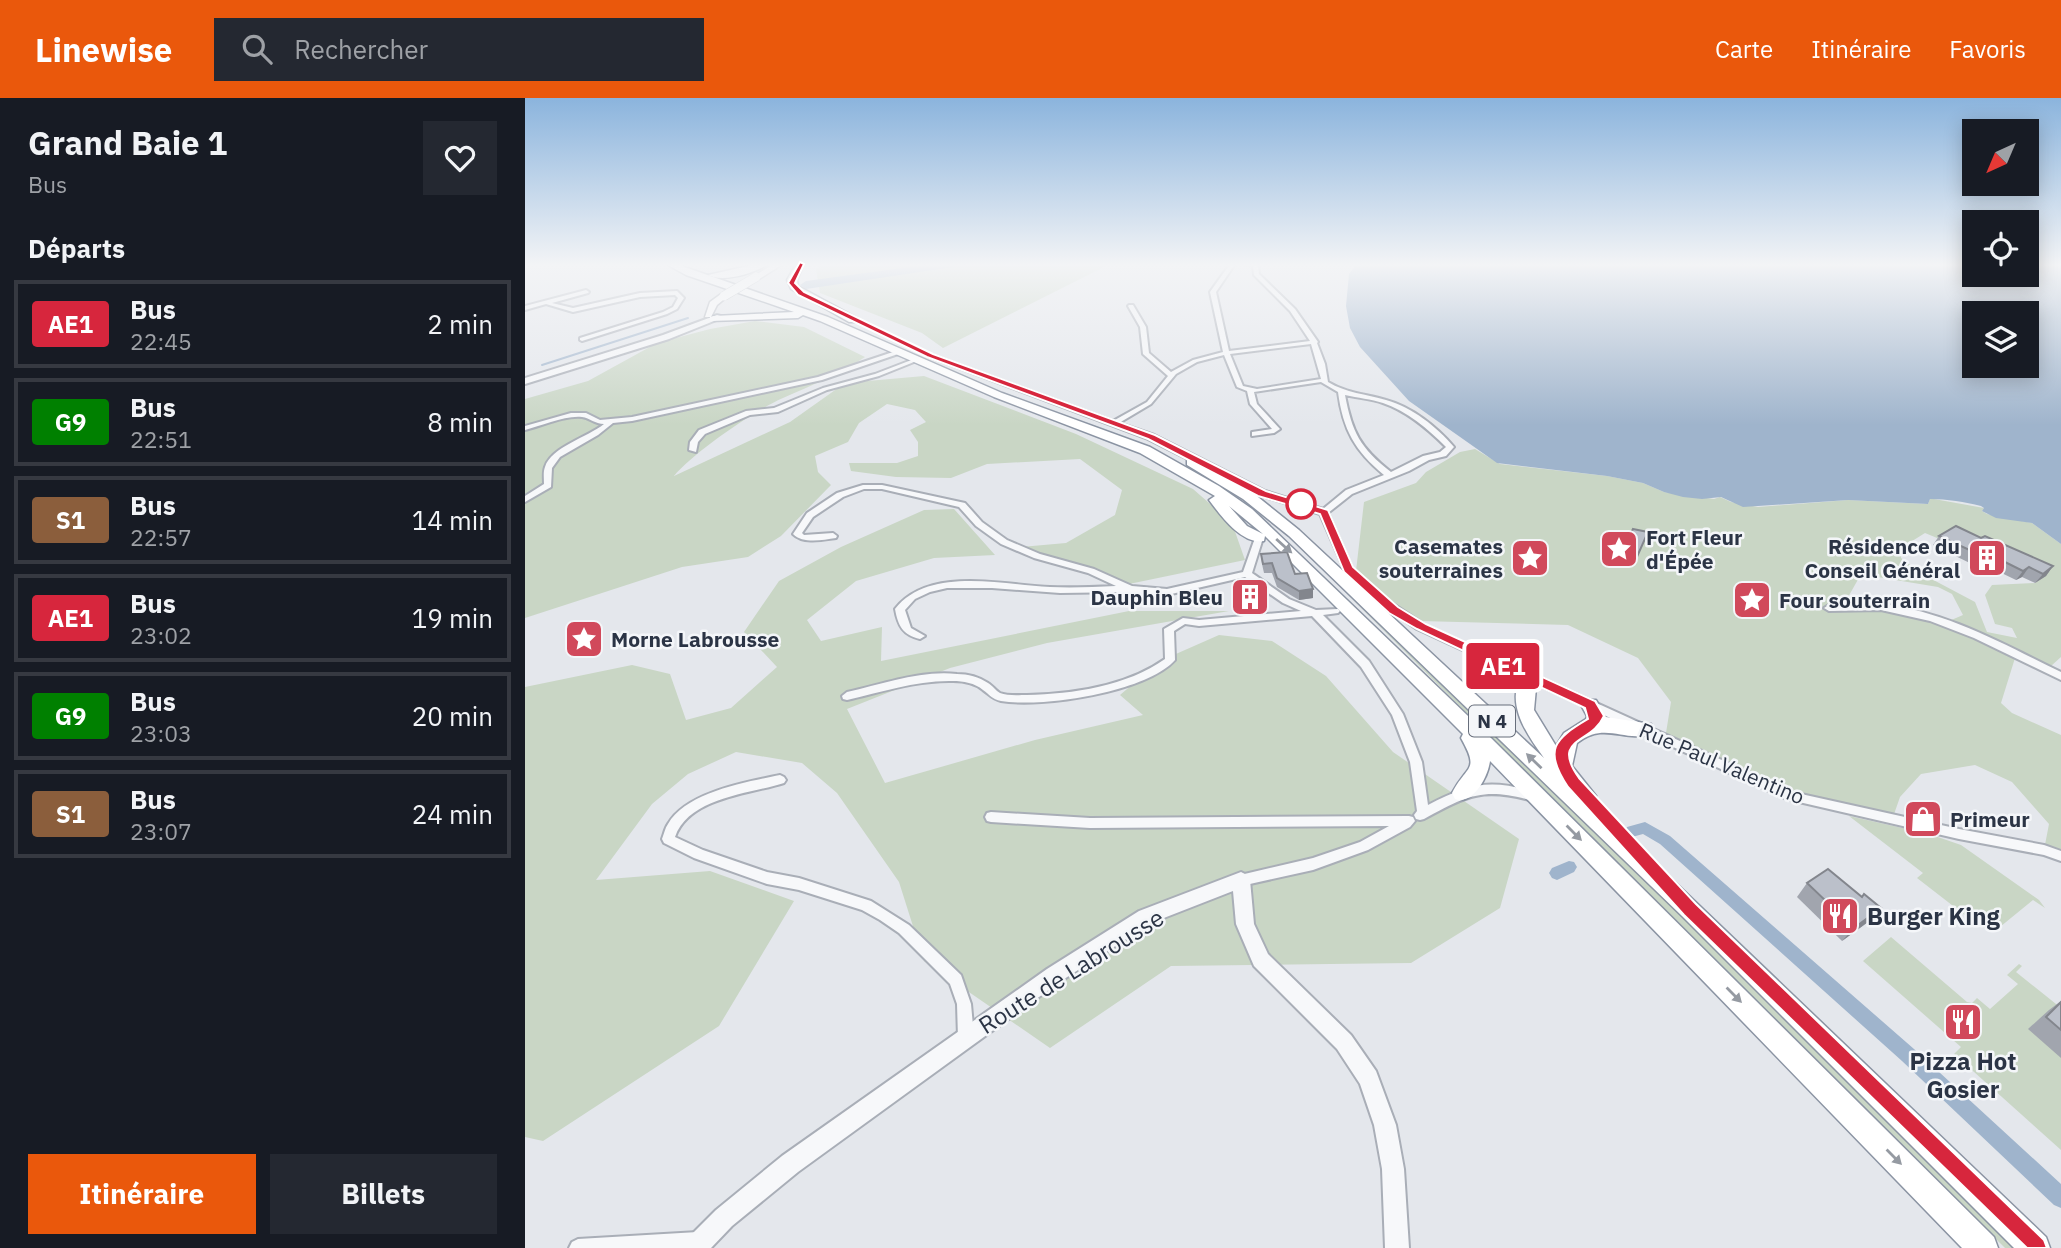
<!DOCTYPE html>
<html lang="fr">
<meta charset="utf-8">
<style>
:root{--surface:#171b24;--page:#242831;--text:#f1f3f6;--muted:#9ea1a6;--line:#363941;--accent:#ea580c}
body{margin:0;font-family:"IBM Plex Sans",sans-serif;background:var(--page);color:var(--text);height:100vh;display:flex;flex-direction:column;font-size:26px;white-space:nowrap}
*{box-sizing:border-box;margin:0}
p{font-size:23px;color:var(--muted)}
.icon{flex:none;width:38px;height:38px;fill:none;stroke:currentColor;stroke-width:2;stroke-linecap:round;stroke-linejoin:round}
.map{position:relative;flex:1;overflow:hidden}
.drawer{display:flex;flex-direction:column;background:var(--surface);width:525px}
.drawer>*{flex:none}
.badge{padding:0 14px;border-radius:5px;font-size:24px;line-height:46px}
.needle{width:46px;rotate:224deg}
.fabs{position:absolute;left:1437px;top:21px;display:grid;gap:14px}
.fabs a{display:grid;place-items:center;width:77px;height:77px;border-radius:0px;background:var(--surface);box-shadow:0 4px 18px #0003;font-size:35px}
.map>.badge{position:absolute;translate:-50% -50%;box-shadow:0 0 0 4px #fff}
h2{padding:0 28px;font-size:26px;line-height:63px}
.round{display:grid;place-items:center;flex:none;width:74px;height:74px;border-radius:0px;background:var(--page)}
.overview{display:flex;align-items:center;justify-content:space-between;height:119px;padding:0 28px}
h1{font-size:33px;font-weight:700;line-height:52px}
.button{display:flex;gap:14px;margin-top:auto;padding:14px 28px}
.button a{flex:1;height:80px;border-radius:0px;background:var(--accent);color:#fff;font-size:28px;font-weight:700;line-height:80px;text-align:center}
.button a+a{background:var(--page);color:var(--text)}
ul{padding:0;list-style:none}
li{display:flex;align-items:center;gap:21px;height:88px;margin:0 14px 10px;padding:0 14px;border:4px solid var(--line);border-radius:0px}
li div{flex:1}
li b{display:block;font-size:26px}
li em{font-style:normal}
li .badge{min-width:77px;font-weight:700;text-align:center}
header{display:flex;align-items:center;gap:42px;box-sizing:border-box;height:98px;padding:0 35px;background:var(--accent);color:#fff}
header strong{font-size:33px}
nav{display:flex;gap:38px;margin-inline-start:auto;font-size:24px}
.search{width:490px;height:63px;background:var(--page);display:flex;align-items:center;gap:18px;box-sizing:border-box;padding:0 24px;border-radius:0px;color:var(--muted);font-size:26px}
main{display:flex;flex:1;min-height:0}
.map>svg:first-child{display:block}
.green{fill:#c9d6c5;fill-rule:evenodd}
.water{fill:#9fb4cc;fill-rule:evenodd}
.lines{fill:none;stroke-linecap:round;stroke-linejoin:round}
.stream{stroke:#9fb4cc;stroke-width:2}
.canal{fill:#9fb4cc;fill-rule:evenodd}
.river{fill:#9fb4cc;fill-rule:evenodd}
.minor-casing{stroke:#a9aeb7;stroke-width:4}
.tertiary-casing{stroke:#a9aeb7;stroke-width:4}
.secondary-casing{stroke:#a9aeb7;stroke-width:3}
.trunk-casing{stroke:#8b94a3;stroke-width:3}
.minor{fill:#f7f8fa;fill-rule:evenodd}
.tertiary{fill:#f7f8fa;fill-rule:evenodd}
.secondary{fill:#fff;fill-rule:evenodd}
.trunk{fill:#fff;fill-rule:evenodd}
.secondary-bridge-casing{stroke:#a9aeb7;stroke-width:10;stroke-linecap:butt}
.secondary-bridge{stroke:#fff;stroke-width:9}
.wall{fill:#a1a5ae}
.shaded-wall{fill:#83868d}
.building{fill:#bbc0ca;stroke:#83868d;stroke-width:2}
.oneway{fill:#959aa2}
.line{fill:#d7263d;stroke:#fff;stroke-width:2}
.stop-dot{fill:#fff;stroke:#d7263d;stroke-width:3.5}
.labels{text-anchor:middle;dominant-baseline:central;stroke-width:5;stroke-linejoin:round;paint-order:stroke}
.shield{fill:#f4f6f9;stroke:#676e7b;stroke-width:2}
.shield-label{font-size:19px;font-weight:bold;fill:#2b3445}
.poi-label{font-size:21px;font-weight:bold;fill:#2b3445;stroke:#f4f6f9;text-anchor:start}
.street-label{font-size:21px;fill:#2b3445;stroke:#f4f6f9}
.near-poi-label{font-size:24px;font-weight:bold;fill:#2b3445;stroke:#f4f6f9;text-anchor:start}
.near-street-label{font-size:24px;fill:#2b3445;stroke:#f4f6f9}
</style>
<header>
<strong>Linewise</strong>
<div class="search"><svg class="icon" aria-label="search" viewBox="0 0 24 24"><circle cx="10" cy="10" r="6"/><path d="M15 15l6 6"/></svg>Rechercher</div>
<nav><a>Carte</a><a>Itinéraire</a><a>Favoris</a></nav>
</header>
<main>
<section class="drawer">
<div class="overview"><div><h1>Grand Baie 1</h1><p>Bus</p></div><a class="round"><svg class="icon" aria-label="heart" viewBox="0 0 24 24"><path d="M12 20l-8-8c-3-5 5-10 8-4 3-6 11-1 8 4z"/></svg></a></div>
<h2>Départs</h2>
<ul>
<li><span class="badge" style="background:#d7263d;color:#fff">AE1</span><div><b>Bus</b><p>22:45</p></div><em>2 min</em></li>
<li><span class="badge" style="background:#008000;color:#fff">G9</span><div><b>Bus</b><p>22:51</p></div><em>8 min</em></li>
<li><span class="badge" style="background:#8b5e3c;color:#fff">S1</span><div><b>Bus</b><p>22:57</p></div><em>14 min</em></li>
<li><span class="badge" style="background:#d7263d;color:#fff">AE1</span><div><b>Bus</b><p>23:02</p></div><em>19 min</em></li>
<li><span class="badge" style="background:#008000;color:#fff">G9</span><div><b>Bus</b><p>23:03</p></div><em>20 min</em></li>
<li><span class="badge" style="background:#8b5e3c;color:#fff">S1</span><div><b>Bus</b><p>23:07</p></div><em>24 min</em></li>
</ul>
<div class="button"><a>Itinéraire</a><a>Billets</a></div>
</section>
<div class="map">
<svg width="1536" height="1150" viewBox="0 0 1536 1150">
<rect width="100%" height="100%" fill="#e4e7ec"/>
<g class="green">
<path d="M300,166H585L418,250L397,235L295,195L291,171Z"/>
<path d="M230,223L279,229L340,259C313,277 287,287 258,300C230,312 168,355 149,378L265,324L320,285L399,278L551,336L668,391L707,425L720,462L604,486L496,449L541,445L590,417L597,392L555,361L462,366L426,380L371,379L326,373L324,365H372L393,358V344L385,332L401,324L390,312L362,306L334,325L323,344L290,358L293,374L306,387L256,438L223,459L157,469L0,520V301L63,283L132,245L185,231Z"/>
<path d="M950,351L975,366L1082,378L1118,385L1139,394L1189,401L1195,399L1206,404L1233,409L1323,402L1403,406L1405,401H1409L1459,410L1457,413L1462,416L1507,425L1536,446V559L1526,568L1490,560L1476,605L1487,615L1536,637V758L1519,752L1524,726L1487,684L1450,667L1396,676L1375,699L1367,722L1293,705L1140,641L1146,604L1113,560L1043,527L895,523L870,508L831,473L839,404L891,385L901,374L935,354ZM1400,435C1439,453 1482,458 1521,477L1510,485L1467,487L1460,497L1470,526L1487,530L1492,540L1462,534L1450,504L1399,477L1376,460V450ZM1340,477L1413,489L1427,496L1438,517L1424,523L1362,506L1318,508L1335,478Z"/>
<path d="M429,411L470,457L409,460L331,483L282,522L296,543L357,529L356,563L604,513H704L522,545L425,570L322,611L360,685L510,642L618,617L595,597L635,563L694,537L747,543L801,578L868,654L994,741L975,810L886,865L646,868L525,950L399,863L374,784L312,695L277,665L211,654L163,676L127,706L71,782L185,773L269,803L194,928L18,1043L0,1039V589L107,567L145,576L161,622L206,610L252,569L219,534L254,483L316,449L399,412Z"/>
<path d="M821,495L1150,812L1493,1150H1480Z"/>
<path d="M1324,718L1404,736L1436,747L1514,802L1520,810L1508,802L1470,833L1454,828L1392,780L1398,775Z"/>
<path d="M1366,839L1442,904L1447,905L1452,900L1465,911L1493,886L1482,877L1494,866L1497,868L1491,874L1536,910V1052L1429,956L1436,949L1338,863Z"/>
</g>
<path class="water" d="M832,166H1449V177H1502V166H1536V446L1507,425L1471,420L1457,413L1459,410L1456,408C1440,404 1422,401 1405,401L1403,406L1323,402L1218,409L1196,399L1177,401L1158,399L1139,394L1118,385L1082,378L972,365L884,303L835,249L825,230L821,208L824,176ZM1449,215H1502V268H1449Z"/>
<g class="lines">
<path class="stream" d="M17,267L163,220"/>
<g class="canal">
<path d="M1120,724L1145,738L1389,951L1536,1086V1110L1529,1107L1377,963L1135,746L1118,736L1107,739L1102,737L1100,733L1102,729Z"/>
<path d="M1044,763L1049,764L1052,769L1049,774L1032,782L1027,780L1024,775L1027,770Z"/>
</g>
<path class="river" d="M407,166H434L428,169L281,191L275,187L281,183Z"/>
<defs>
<g id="minor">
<path d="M705,166H710L691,194L704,253L785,243L765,213L729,177L728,168L721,166H733L734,176L770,211L793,244L792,245L800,266L803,284C821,295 841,296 861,302C887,309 912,329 929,349L921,358L904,362L884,373L827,396L803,415L827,470L853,496L900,527L1267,694L1434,731L1519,747L1536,753V763L1519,757L1434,741L1261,701L892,531L847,500L820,473L795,416L734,397L623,341L402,258L407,257L588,323L622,304L643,278L618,256L615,229L603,208L604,207H608L621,229L624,255L646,274L668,262L698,254L685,194ZM786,246L796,281L732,291L718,288L705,256ZM699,257L712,289L722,293L725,306L747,331L727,334V338L749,335L755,331L732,306L729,294L796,284L813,294C818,332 830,353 859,377L821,392L798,411L740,393L629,337L594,325L626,306L651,276L672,264ZM820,297C833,300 846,301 858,305C882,313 903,331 921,349L915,354L898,358L866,374C835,350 827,334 820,297Z"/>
<path d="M61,192L64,194L63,195L27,205L48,210L115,195L152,193L159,200L152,211L142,216L57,243L55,242V240L138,214L148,209L153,200L150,197L115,199L48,214L21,206L0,212V208Z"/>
<path d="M374,252L377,254L376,255L297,282L107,323L88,325L73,337L35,359L27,370L26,389L0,404V398L19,386C19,380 18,374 20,369C26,349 63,339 79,326C70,326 65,320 57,319C41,317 16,328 0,332V328L46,315H61L75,322L107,319L293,279Z"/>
<path d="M389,261L394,262L354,278L302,292L253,314L225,317L180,336L173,344L171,354L164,352L165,344L174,332L221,313L249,310L298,290L350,276Z"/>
<path d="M338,387H357L440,405L457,424L482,442L515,456L569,471L607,488L642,491L718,474L730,440L731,438H737L738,440L727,475L764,501L791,512L813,511L815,513L813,515L798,517L844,563L878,616L897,664L903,707C944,685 967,680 1012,695L1014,698L1012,701L1008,703C959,689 943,697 899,721L895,722L891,721L889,717L892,713L885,664L867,617L836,569L787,518L674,528L660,526L649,533L650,562C622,594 517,610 476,603C467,601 465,597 458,592C450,585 438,583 428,583C392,582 357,594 322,602L318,601L317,598L322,594C358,586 396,572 432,576C443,576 454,579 463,585C467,587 471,593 475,595C482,598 494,597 502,597C548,596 602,588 640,561L639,531L658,520L674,522L776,513L758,505L720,479L642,497L604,494L535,495L467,490H422L405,494L390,501L380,512L386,530L400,538L395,541C378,537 373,528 370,511C404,468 477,487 525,489C547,490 569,489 591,488L563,475L509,460L476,446L451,428L434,409L357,391H339L318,399L288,419L277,435L279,437L308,435L312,438L311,440C297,442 278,446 268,436L282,415L312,395Z"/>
<path d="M1356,506C1421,513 1478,546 1536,574V582L1449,540L1405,523L1356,512L1304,513L1299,510L1304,507Z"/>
<path d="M255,677L259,679L261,682L259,685C225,696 164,699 150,739L178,752L242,774L274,780L346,803L384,827L436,877L446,906L449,939L446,944L441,947L436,944L433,939L432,906L425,886L374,835L355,822L337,812L274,792L242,786L169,760L139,745L137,741C139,736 140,730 143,726C161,694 222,684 255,677Z"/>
<path d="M466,714L565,720L884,718L888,719L890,723L885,729L843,752L788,772L716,788L711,786L709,782L711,778L788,760L835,744L864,728L565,730L466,724L462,723L460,719L462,715Z"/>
<path d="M173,1134L179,1137L182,1143L178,1150H44L47,1144L53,1141Z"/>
</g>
<g id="tertiary">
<path d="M192,217L199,219L144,241L0,286V280L138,237Z"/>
<path d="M716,774L722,777L725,782L729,826L743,856L826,937L851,973L871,1027L879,1071L884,1150H860L857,1071L849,1027L835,986L812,951L729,868L711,826L708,793L626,825L536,883L273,1074L207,1128L186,1150H157L161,1142L191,1112L257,1058L522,871L614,813Z"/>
</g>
<g id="secondary">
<path d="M249,166H258L234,181L227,179Z"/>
<path d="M196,196L203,198L192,207L186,219H180L185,204Z"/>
</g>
<g id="trunk">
<path d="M141,166H151L303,219L477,295L625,349L694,388L727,411L966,640L1469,1139L1473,1150H1437L965,663C963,679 948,707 930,701L927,695C942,666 955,674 936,640L938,636L740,438L739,443C717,447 696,418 684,402L690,398L615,355L469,299L295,223L278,217L273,220L185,223V219L189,218L269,214L161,177ZM704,408L738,436L722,428Z"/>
<path d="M232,166H243C230,175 198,185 183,177Z"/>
<path d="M271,166H279L272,182L273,188L332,220V224H324L266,191L262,182Z"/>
<path d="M667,360L728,395L774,432L1019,660C1001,635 980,606 997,575L1003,573L1012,579L1009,612L1031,648L1039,635L1061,621L1062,618L1056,607L1059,602H1071L1081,619L1126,626L1128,631L1126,636C1098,645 1081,623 1052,645L1047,668L1071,698L1066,704L1521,1139L1525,1150H1489L1157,818L764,438L718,401L662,367V361Z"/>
</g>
</defs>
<use href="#minor" class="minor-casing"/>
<use href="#tertiary" class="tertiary-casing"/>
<use href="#secondary" class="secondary-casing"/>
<use href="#trunk" class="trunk-casing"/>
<use href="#minor" class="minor"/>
<use href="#tertiary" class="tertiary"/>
<use href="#secondary" class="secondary"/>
<use href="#trunk" class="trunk"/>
<defs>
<path id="secondary-bridge" d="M199,198L231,179"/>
</defs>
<use href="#secondary-bridge" class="secondary-bridge-casing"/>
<use href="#secondary-bridge" class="secondary-bridge"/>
</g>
<g class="wall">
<path d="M1123,434L1108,468L1085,461L1087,454L1101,445Z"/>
<path d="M1414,438L1456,440L1528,468L1521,478L1510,485L1497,479L1491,482L1462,468L1457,471L1408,447Z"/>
<path d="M736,456L770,476L788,491V500L774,502L752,489L747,475H739L737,466Z"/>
<path d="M1390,710L1410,717L1406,722L1389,718L1386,715Z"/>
<path d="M1282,785L1343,824L1317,843L1272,799Z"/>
<path d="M1536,903V960L1503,931L1524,912Z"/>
</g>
<g class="shaded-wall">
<path d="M1468,458L1462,468L1457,471L1464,461Z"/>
<path d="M1528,468L1521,478L1510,485L1518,476Z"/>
<path d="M1504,469L1497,479L1491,482L1498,473Z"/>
<path d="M788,491V500L774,502V493Z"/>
<path d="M1356,810L1343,824L1317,843L1329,830Z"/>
</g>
<g class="building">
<path d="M1431,428L1456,440L1460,438L1528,468L1518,476L1504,469L1498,473L1468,458L1464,461L1414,438Z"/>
<path d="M1108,431L1123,434L1111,461L1087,454L1093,442L1101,445Z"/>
<path d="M762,454L770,476L782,475L788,491L774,493L752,480L747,465L738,466L736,456Z"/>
<path d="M1390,710L1407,711L1410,717L1393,714Z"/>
<path d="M1303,771L1337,799L1339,796L1356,810L1329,830L1282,785Z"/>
<path d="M1536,904V932L1521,919Z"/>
</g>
<defs><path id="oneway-solid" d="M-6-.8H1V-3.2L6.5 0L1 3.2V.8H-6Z" transform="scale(1.75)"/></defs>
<g class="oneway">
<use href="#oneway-solid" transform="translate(759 448) rotate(42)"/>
<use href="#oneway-solid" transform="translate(1009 663) rotate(-136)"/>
<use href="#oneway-solid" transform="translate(1049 735) rotate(45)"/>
<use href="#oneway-solid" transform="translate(1209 897) rotate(45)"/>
<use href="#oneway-solid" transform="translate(1369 1059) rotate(45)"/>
</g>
<linearGradient id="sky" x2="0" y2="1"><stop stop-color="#8bb4dd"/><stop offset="0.51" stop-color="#f3f4f6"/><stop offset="1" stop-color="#f3f4f6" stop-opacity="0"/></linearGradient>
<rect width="1536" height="327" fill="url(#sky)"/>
<path class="line" d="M275,164L279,166L270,185L279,194L408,256L630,337L741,393L803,412L828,469L873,509L901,526L1070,603L1079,618C1067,646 1025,639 1054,680L1171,806L1519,1142L1522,1150H1502L1159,817L1043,689C1018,652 1029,641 1063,621L1060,610L892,531L864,515L819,474L795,416L733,398L623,341L402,259L273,197L263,185Z"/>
<defs>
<symbol id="sight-square" viewBox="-11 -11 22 22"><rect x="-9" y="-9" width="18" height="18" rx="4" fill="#d1495b" stroke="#f4f6f9"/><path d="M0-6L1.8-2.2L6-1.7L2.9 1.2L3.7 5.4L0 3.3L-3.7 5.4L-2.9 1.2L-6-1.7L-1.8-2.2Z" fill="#fff"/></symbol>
<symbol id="building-square" viewBox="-11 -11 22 22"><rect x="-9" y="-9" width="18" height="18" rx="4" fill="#d1495b" stroke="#f4f6f9"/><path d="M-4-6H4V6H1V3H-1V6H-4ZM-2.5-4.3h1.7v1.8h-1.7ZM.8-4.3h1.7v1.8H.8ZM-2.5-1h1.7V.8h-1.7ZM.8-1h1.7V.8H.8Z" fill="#fff"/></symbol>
<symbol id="shop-square" viewBox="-11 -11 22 22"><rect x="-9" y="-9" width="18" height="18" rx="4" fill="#d1495b" stroke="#f4f6f9"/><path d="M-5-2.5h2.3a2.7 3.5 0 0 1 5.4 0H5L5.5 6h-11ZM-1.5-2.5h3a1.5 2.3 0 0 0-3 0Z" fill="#fff"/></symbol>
<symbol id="restaurant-square" viewBox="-11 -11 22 22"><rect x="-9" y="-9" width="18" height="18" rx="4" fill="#d1495b" stroke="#f4f6f9"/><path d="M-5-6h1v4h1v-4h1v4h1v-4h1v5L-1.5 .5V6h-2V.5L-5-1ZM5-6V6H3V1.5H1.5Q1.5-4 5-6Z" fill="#fff"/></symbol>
</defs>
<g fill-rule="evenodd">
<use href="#sight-square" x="1072" y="429" width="44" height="44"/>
<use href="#sight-square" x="983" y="438" width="44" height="44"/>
<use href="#building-square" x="1440" y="438" width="44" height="44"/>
<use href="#building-square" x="703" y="477" width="44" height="44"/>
<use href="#sight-square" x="1205" y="480" width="44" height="44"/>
<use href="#sight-square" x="37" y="519" width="44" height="44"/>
<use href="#shop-square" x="1376" y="699" width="44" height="44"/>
<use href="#restaurant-square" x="1293" y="796" width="44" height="44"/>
<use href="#restaurant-square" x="1416" y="902" width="44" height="44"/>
</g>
<circle class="stop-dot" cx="776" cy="406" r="14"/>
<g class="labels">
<rect class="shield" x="944" y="607.5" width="46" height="31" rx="5"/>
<g class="shield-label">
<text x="967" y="623">N 4</text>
</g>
<g class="poi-label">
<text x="1121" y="439">Fort Fleur<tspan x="1121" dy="24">d'Épée</tspan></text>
<text x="978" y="448" text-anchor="end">Casemates<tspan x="978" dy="24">souterraines</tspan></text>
<text x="1435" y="448" text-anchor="end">Résidence du<tspan x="1435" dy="24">Conseil Général</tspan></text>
<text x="698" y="499" text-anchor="end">Dauphin Bleu</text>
<text x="1254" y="502">Four souterrain</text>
<text x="86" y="541">Morne Labrousse</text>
<text x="1425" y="721">Primeur</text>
</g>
<g class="street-label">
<text transform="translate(1197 665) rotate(23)">Rue Paul Valentino</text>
</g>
<g class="near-poi-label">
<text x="1342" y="818">Burger King</text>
<text x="1438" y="963" text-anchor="middle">Pizza Hot<tspan x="1438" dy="28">Gosier</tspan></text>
</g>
<g class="near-street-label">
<text transform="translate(546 873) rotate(-32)">Route de Labrousse</text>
</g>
</g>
</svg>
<div class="fabs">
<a><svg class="needle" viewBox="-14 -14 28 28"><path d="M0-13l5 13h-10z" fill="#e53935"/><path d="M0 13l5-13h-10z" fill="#9ea1a6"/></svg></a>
<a><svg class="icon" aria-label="locate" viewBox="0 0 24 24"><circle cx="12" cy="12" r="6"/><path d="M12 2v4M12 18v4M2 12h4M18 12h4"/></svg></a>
<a><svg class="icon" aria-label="layers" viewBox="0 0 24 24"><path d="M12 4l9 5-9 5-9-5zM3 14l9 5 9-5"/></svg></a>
</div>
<b class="badge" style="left:978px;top:568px;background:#d7263d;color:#fff">AE1</b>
</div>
</main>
